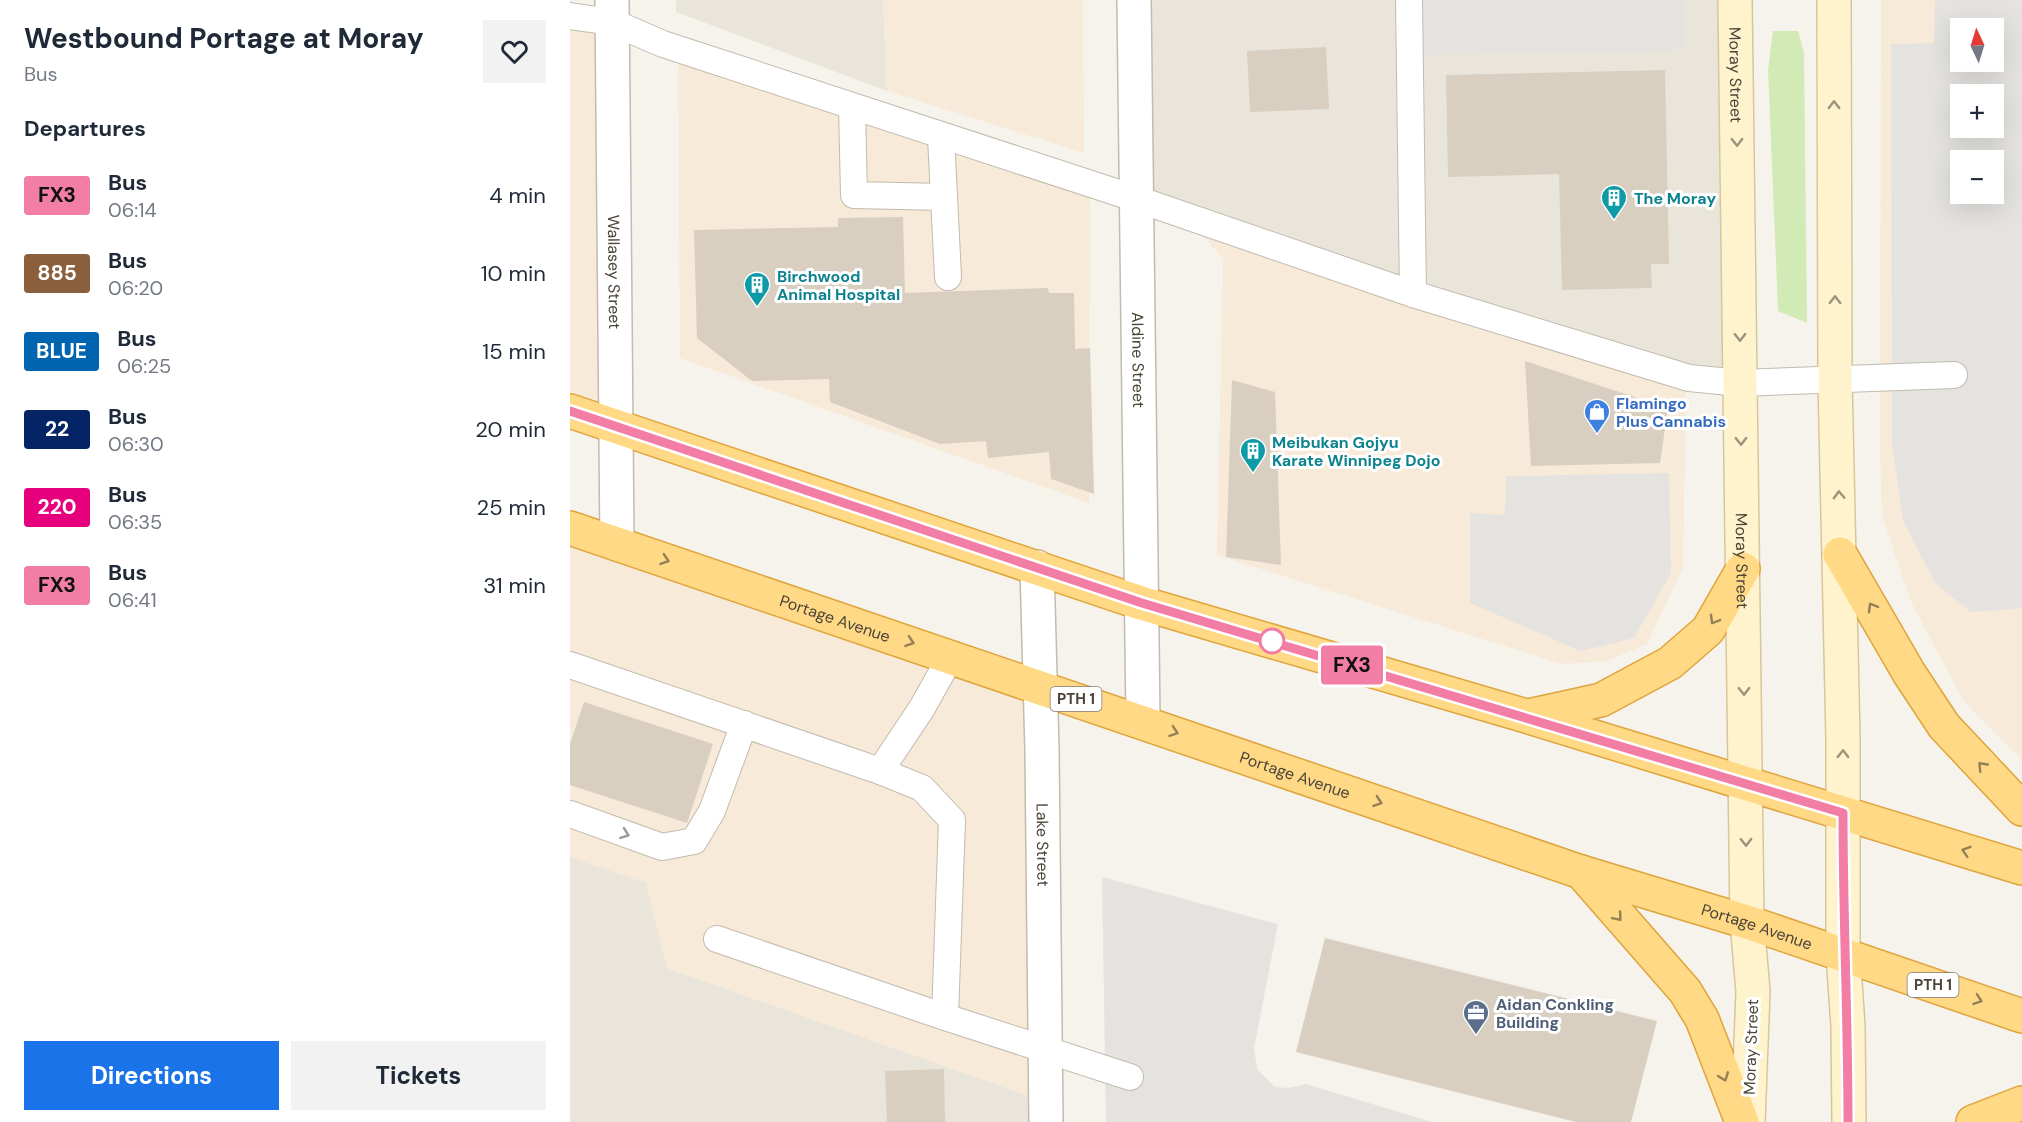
<!DOCTYPE html>
<meta charset="utf-8">
<style>
:root{--surface:#fff;--page:#f2f2f3;--text:#1f2937;--muted:#747a83;--accent:#1a73e8}
body{margin:0;font-family:"DM Sans",sans-serif;background:var(--page);color:var(--text);height:100vh;display:flex;flex-direction:column;font-size:22px;white-space:nowrap}
*{box-sizing:border-box;margin:0}
p{font-size:20px;color:var(--muted)}
.icon{flex:none;width:33px;height:33px;fill:none;stroke:currentColor;stroke-width:2;stroke-linecap:round;stroke-linejoin:round}
.map{position:relative;flex:1;overflow:hidden}
.panel{display:flex;flex-direction:column;background:var(--surface);width:570px}
.panel>*{flex:none}
.badge{padding:0 12px;border-radius:4px;font-size:21px;line-height:39px}
.needle{width:39px;rotate:356deg}
.fabs{position:absolute;left:1380px;top:18px;display:grid;gap:12px}
.fabs a{display:grid;place-items:center;width:54px;height:54px;border-radius:0px;background:var(--surface);box-shadow:0 6px 24px #0002;font-size:30px}
.map>.badge{position:absolute;translate:-50% -50%;box-shadow:0 0 0 3px #fff}
h2{padding:0 24px;font-size:22px;line-height:54px}
.round{display:grid;place-items:center;flex:none;width:63px;height:63px;border-radius:0px;background:var(--page)}
.summary{display:flex;align-items:center;justify-content:space-between;height:102px;padding:0 24px}
h1{font-size:28px;font-weight:700;line-height:45px}
.action{display:flex;gap:12px;margin-top:auto;padding:12px 24px}
.action a{flex:1;height:69px;border-radius:0px;background:var(--accent);color:#fff;font-size:24px;font-weight:700;line-height:69px;text-align:center}
.action a+a{background:var(--page);color:var(--text)}
ul{padding:0;list-style:none}
li{display:flex;align-items:center;gap:18px;height:78px;padding:0 24px}
li div{flex:1}
li b{display:block;font-size:22px}
li em{font-style:normal}
li .badge{min-width:66px;font-weight:700;text-align:center}
main{display:flex;flex:1;min-height:0}
.map>svg:first-child{display:block}
.residential{fill:#eae5da}
.commercial{fill:#f7ead8;fill-rule:evenodd}
.green{fill:#d2eab5}
.parking{fill:#e5e3e0;fill-rule:evenodd}
.building{fill:#d8cfc1}
.lines{fill:none;stroke-linecap:round;stroke-linejoin:round}
.service-casing{stroke:#c2bbae;stroke-width:28}
.minor-casing{stroke:#c2bbae;stroke-width:36}
.secondary-casing{stroke:#d6c79b;stroke-width:36}
.trunk-casing{stroke:#e0a43c;stroke-width:36}
.service{stroke:#fff;stroke-width:26}
.minor{stroke:#fff;stroke-width:33}
.secondary{stroke:#fff3cd;stroke-width:33}
.trunk{stroke:#ffd985;stroke-width:33}
.oneway{stroke:#9c937c}
.oneway2{stroke:#938057}
.oneway3{stroke:#9c9892}
.line-casing{stroke:#fff;stroke-width:14}
.line{stroke:#f27ea6;stroke-width:9}
.stop-dot{fill:#fff;stroke:#f27ea6;stroke-width:3}
.labels{text-anchor:middle;dominant-baseline:central;stroke-width:6;stroke-linejoin:round;paint-order:stroke}
.shield{fill:#fff;stroke:#817c74;stroke-width:1.5}
.shield-label{font-size:15px;font-weight:bold;fill:#4b4439}
.street-label{font-size:16px;fill:#4b4439;stroke:#fff}
.culture-label{font-size:16px;font-weight:bold;fill:#0d838f;stroke:#fff;text-anchor:start}
.shop-label{font-size:16px;font-weight:bold;fill:#366cbe;stroke:#fff;text-anchor:start}
.service-label{font-size:16px;font-weight:bold;fill:#4e5e75;stroke:#fff;text-anchor:start}
</style>
<main>
<section class="panel">
<div class="summary"><div><h1>Westbound Portage at Moray</h1><p>Bus</p></div><a class="round"><svg class="icon" aria-label="heart" viewBox="0 0 24 24"><path d="M12 20l-8-8c-3-5 5-10 8-4 3-6 11-1 8 4z"/></svg></a></div>
<h2>Departures</h2>
<ul>
<li><span class="badge" style="background:#f27ea6;color:#111">FX3</span><div><b>Bus</b><p>06:14</p></div><em>4 min</em></li>
<li><span class="badge" style="background:#8b5e3c;color:#fff">885</span><div><b>Bus</b><p>06:20</p></div><em>10 min</em></li>
<li><span class="badge" style="background:#0064b1;color:#fff">BLUE</span><div><b>Bus</b><p>06:25</p></div><em>15 min</em></li>
<li><span class="badge" style="background:#052465;color:#fff">22</span><div><b>Bus</b><p>06:30</p></div><em>20 min</em></li>
<li><span class="badge" style="background:#e6007e;color:#fff">220</span><div><b>Bus</b><p>06:35</p></div><em>25 min</em></li>
<li><span class="badge" style="background:#f27ea6;color:#111">FX3</span><div><b>Bus</b><p>06:41</p></div><em>31 min</em></li>
</ul>
<div class="action"><a>Directions</a><a>Tickets</a></div>
</section>
<div class="map">
<svg width="1452" height="1122" viewBox="0 0 1452 1122">
<rect width="100%" height="100%" fill="#f6f3ec"/>
<g class="residential">
<path d="M106,0H313L317,91L106,12Z"/>
<path d="M564,0H1165L1170,383L567,199Z"/>
<path d="M0,857L76,882L97,968L476,1102V1122H0Z"/>
</g>
<g class="commercial">
<path d="M313,0H513L514,153L317,91Z"/>
<path d="M1311,0H1452V760L1393,700L1340,600L1312,515L1310,446ZM1390,28H1424V62H1390ZM1390,94H1424V128H1390ZM1390,160H1424V194H1390Z"/>
<path d="M0,16L42,22L44,426L0,411Z"/>
<path d="M108,60L520,194L519,503L110,358Z"/>
<path d="M618,218L1116,381L1113,568L1077,644L1037,661L992,664L647,555L653,259Z"/>
<path d="M0,528L471,687L476,1102L97,968L76,883L0,857Z"/>
</g>
<path class="green" d="M1203,31H1228L1234,53L1237,323L1208,311L1198,70Z"/>
<g class="parking">
<path d="M839,0H1115V50L840,55Z"/>
<path d="M1365,0H1452V608L1433,610L1401,612L1365,583L1333,520L1322,443L1321,44L1364,43ZM1390,28H1424V62H1390ZM1390,94H1424V128H1390ZM1390,160H1424V194H1390Z"/>
<path d="M1099,473L1101,573L1064,638L1011,651L900,603V513L935,515L936,476Z"/>
<path d="M532,877L708,924L684,1048L687,1069L705,1087L718,1088L736,1084L862,1122H536Z"/>
</g>
<g class="building">
<path d="M756,47L759,109L680,112L677,51Z"/>
<path d="M1095,70L1099,264H1081L1082,288L992,290L989,174L878,177L876,75Z"/>
<path d="M333,217L335,293L478,288L479,293H504L505,349L520,348L524,494L481,479L479,452L418,458L416,441L370,444L260,402L259,379L182,381L127,338L124,230L268,227V218Z"/>
<path d="M955,361L1098,408L1090,463L961,466Z"/>
<path d="M662,380L705,392L711,565L656,557Z"/>
<path d="M14,702L143,744L117,823L0,785V744Z"/>
<path d="M755,938L1087,1021L1061,1122H1006L726,1052Z"/>
<path d="M374,1069L375,1122H317L315,1071Z"/>
</g>
<g class="lines">
<defs>
<g id="service">
<path d="M839,0L843,294"/>
<path d="M0,16L42,22L93,44L567,199L843,294L1119,378L1170,383L1384,375"/>
<path d="M282,107L284,195L374,197"/>
<path d="M371,137L378,277"/>
<path d="M0,665L310,771L352,708L381,656"/>
<path d="M310,771L352,788L382,820L375,1017L560,1077"/>
<path d="M0,814L92,847L124,841L142,811L174,724"/>
<path d="M147,939L375,1017"/>
</g>
<g id="minor">
<path id="s1" d="M42,0L47,544"/>
<path id="s2" d="M564,0L573,721"/>
<path id="s3" d="M467,567L472,750L476,1122"/>
</g>
<g id="secondary">
<path id="s4" d="M1165,0L1177,922L1183,991L1178,1122"/>
<path d="M1264,0L1265,380L1273,739V954L1278,1026L1279,1122"/>
</g>
<g id="trunk">
<path d="M0,411L571,603L956,716L1452,868"/>
<path id="s5" d="M0,528L1011,872L1177,922L1452,1016"/>
<path d="M1270,554L1339,673L1374,726L1452,809"/>
<path d="M958,716L1031,700L1100,663L1138,630L1173,569"/>
<path d="M1011,872L1115,991L1132,1019L1172,1122"/>
<path d="M1403,1122L1452,1103"/>
</g>
</defs>
<use href="#service" class="service-casing"/>
<use href="#minor" class="minor-casing"/>
<use href="#secondary" class="secondary-casing"/>
<use href="#trunk" class="trunk-casing"/>
<use href="#service" class="service"/>
<use href="#minor" class="minor"/>
<use href="#secondary" class="secondary"/>
<use href="#trunk" class="trunk"/>
</g>
<defs><path id="oneway-chevron" d="M-2-3.5L2.5 0L-2 3.5" fill="none" stroke-width="1.6" stroke-linecap="round" stroke-linejoin="round" transform="scale(1.5)"/></defs>
<g class="oneway">
<use href="#oneway-chevron" transform="translate(1264 105) rotate(-90)"/>
<use href="#oneway-chevron" transform="translate(1167 142) rotate(89)"/>
<use href="#oneway-chevron" transform="translate(1265 300) rotate(-90)"/>
<use href="#oneway-chevron" transform="translate(1170 337) rotate(89)"/>
<use href="#oneway-chevron" transform="translate(1171 441) rotate(89)"/>
<use href="#oneway-chevron" transform="translate(1269 495) rotate(-92)"/>
<use href="#oneway-chevron" transform="translate(1174 691) rotate(89)"/>
<use href="#oneway-chevron" transform="translate(1273 754) rotate(-89)"/>
<use href="#oneway-chevron" transform="translate(1176 842) rotate(89)"/>
</g>
<g class="oneway2">
<use href="#oneway-chevron" transform="translate(95 560) rotate(19)"/>
<use href="#oneway-chevron" transform="translate(1302 607) rotate(-120)"/>
<use href="#oneway-chevron" transform="translate(1144 620) rotate(120)"/>
<use href="#oneway-chevron" transform="translate(340 642) rotate(19)"/>
<use href="#oneway-chevron" transform="translate(604 732) rotate(19)"/>
<use href="#oneway-chevron" transform="translate(1412 766) rotate(-134)"/>
<use href="#oneway-chevron" transform="translate(808 802) rotate(19)"/>
<use href="#oneway-chevron" transform="translate(1396 851) rotate(-163)"/>
<use href="#oneway-chevron" transform="translate(1048 917) rotate(50)"/>
<use href="#oneway-chevron" transform="translate(1408 1000) rotate(19)"/>
<use href="#oneway-chevron" transform="translate(1154 1077) rotate(69)"/>
</g>
<use class="oneway3" href="#oneway-chevron" transform="translate(55 834) rotate(20)"/>
<g class="lines">
<defs>
<path id="line" d="M0,411L572,603L1273,813C1273,916 1278,1019 1278,1122"/>
</defs>
<use href="#line" class="line-casing"/>
<use href="#line" class="line"/>
</g>
<defs>
<symbol id="building-pin" viewBox="-11 -11 22 30"><path d="M0 17L-7.5 6A9.5 9.5 0 1 1 7.5 6Z" fill="#0f9aa8" stroke="#fff"/><path d="M-4-6H4V6H1V3H-1V6H-4ZM-2.5-4.3h1.7v1.8h-1.7ZM.8-4.3h1.7v1.8H.8ZM-2.5-1h1.7V.8h-1.7ZM.8-1h1.7V.8H.8Z" fill="#fff"/></symbol>
<symbol id="shop-pin" viewBox="-11 -11 22 30"><path d="M0 17L-7.5 6A9.5 9.5 0 1 1 7.5 6Z" fill="#3f7fe0" stroke="#fff"/><path d="M-5-2.5h2.3a2.7 3.5 0 0 1 5.4 0H5L5.5 6h-11ZM-1.5-2.5h3a1.5 2.3 0 0 0-3 0Z" fill="#fff"/></symbol>
<symbol id="office-pin" viewBox="-11 -11 22 30"><path d="M0 17L-7.5 6A9.5 9.5 0 1 1 7.5 6Z" fill="#5c6f8a" stroke="#fff"/><path d="M-6-3h4V-5.5h4V-3h4V5H-6ZM-1-4.5V-3h2v-1.5ZM-6 0V1H6V0Z" fill="#fff"/></symbol>
</defs>
<g fill-rule="evenodd">
<use href="#building-pin" x="1029" y="183" width="30" height="40"/>
<use href="#building-pin" x="172" y="270" width="30" height="40"/>
<use href="#shop-pin" x="1012" y="397" width="30" height="40"/>
<use href="#building-pin" x="668" y="436" width="30" height="40"/>
<use href="#office-pin" x="891" y="998" width="30" height="40"/>
</g>
<circle class="stop-dot" cx="702" cy="641" r="12"/>
<g class="labels">
<g class="shield">
<rect x="480.5" y="687" width="51" height="24" rx="4.5"/>
<rect x="1337.5" y="973" width="51" height="24" rx="4.5"/>
</g>
<g class="shield-label">
<text x="506" y="699">PTH 1</text>
<text x="1363" y="985">PTH 1</text>
</g>
<g class="street-label">
<text stroke="none"><textPath href="#s4" startOffset="75">Moray Street</textPath></text>
<text stroke="none"><textPath href="#s1" startOffset="272">Wallasey Street</textPath></text>
<text stroke="none"><textPath href="#s2" startOffset="360">Aldine Street</textPath></text>
<text stroke="none"><textPath href="#s4" startOffset="561">Moray Street</textPath></text>
<text stroke="none"><textPath href="#s5" startOffset="280">Portage Avenue</textPath></text>
<text stroke="none"><textPath href="#s5" startOffset="766">Portage Avenue</textPath></text>
<text stroke="none"><textPath href="#s3" startOffset="278">Lake Street</textPath></text>
<text stroke="none"><textPath href="#s5" startOffset="1252">Portage Avenue</textPath></text>
<text transform="translate(1181 1047) rotate(-88)">Moray Street</text>
</g>
<g class="culture-label">
<text x="1064" y="198">The Moray</text>
<text x="207" y="276">Birchwood<tspan x="207" dy="18">Animal Hospital</tspan></text>
<text x="702" y="442">Meibukan Gojyu<tspan x="702" dy="18">Karate Winnipeg Dojo</tspan></text>
</g>
<g class="shop-label">
<text x="1046" y="403">Flamingo<tspan x="1046" dy="18">Plus Cannabis</tspan></text>
</g>
<g class="service-label">
<text x="926" y="1004">Aidan Conkling<tspan x="926" dy="18">Building</tspan></text>
</g>
</g>
</svg>
<div class="fabs">
<a><svg class="needle" viewBox="-14 -14 28 28"><path d="M0-13l5 13h-10z" fill="#e53935"/><path d="M0 13l5-13h-10z" fill="#747a83"/></svg></a>
<a>+</a>
<a>−</a>
</div>
<b class="badge" style="left:782px;top:665px;background:#f27ea6;color:#111">FX3</b>
</div>
</main>
